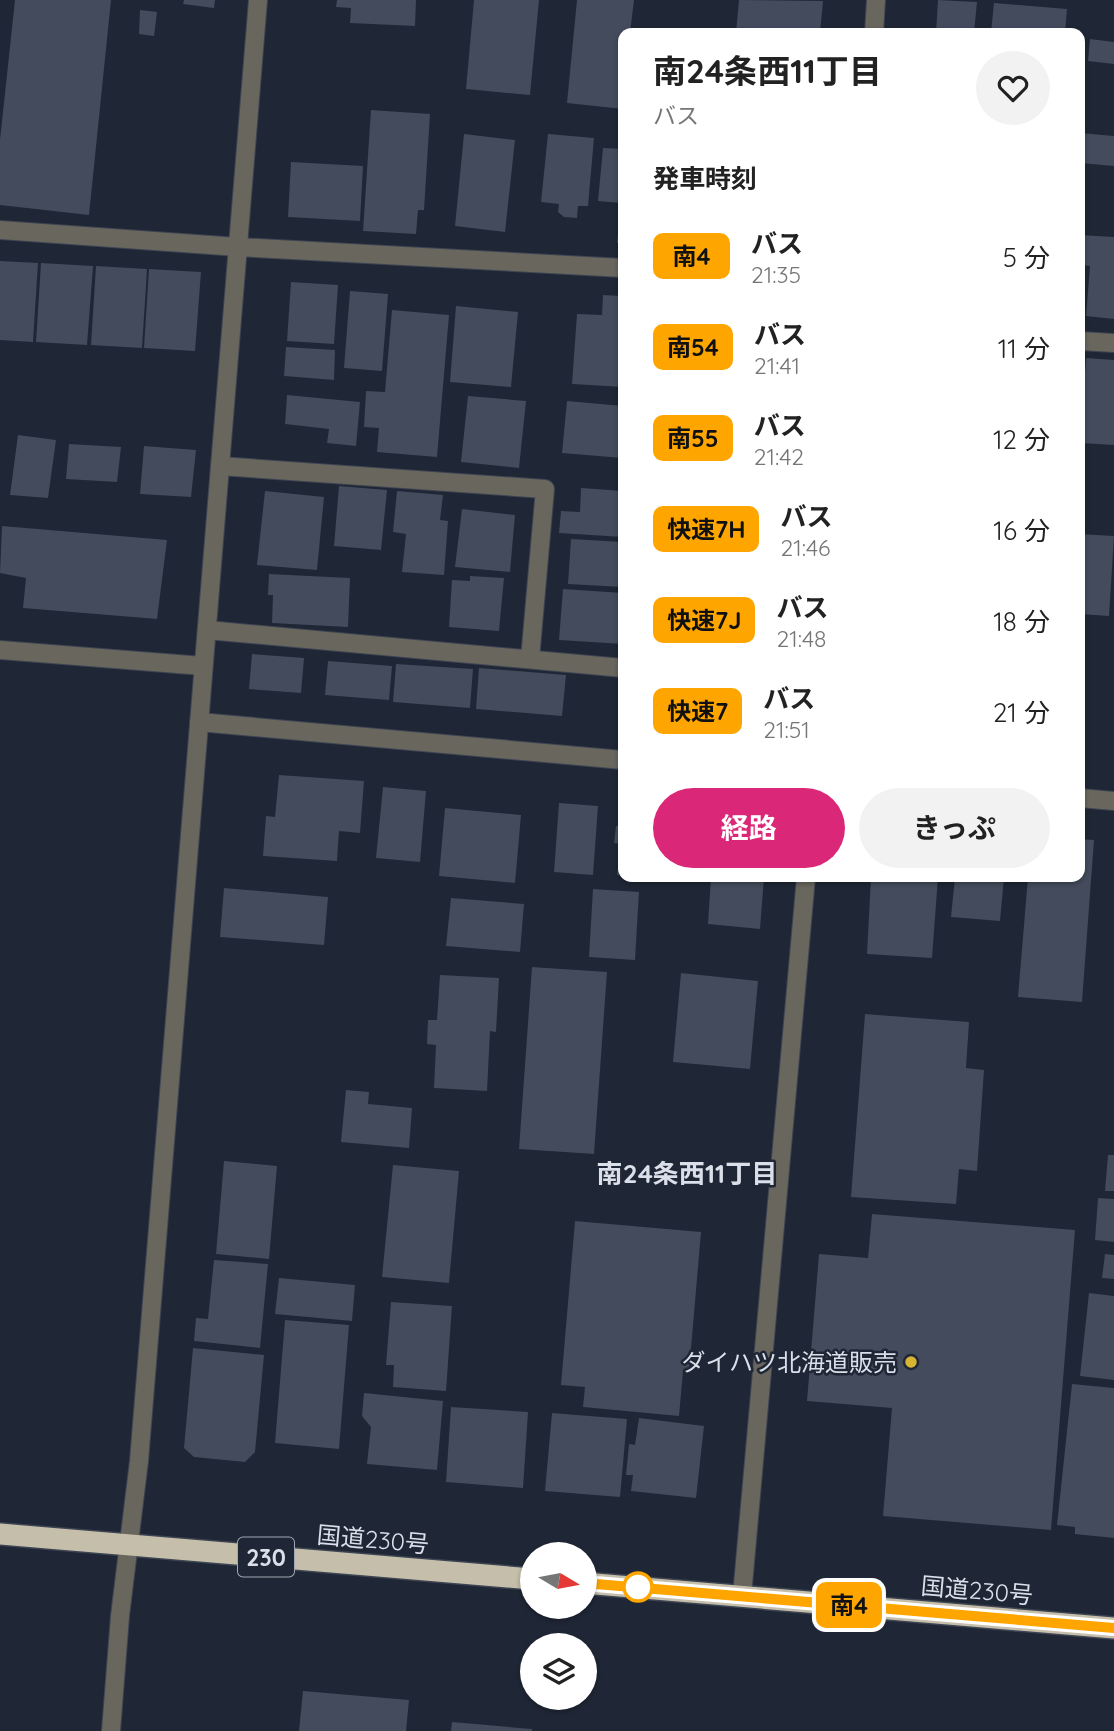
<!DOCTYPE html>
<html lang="ja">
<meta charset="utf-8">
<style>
:root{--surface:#fff;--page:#f2f2f2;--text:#222;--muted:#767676;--accent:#db2777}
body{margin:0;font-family:Quicksand,"Noto Sans JP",sans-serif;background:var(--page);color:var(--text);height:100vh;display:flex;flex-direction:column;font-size:26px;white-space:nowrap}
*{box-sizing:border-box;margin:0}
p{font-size:23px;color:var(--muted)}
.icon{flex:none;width:38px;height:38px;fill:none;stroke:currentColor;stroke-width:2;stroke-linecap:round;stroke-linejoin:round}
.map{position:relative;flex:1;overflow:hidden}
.sheet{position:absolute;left:618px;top:28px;width:467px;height:854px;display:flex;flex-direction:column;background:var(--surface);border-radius:14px;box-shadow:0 2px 5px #0004}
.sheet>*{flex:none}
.badge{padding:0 14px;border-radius:10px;font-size:24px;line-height:46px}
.needle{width:46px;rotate:100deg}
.controls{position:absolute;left:520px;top:1542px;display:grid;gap:14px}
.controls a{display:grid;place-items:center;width:77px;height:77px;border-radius:50%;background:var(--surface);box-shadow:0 2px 5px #0004;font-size:35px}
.map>.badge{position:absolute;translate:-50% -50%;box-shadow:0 0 0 4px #fff}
h2{padding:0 35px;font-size:26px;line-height:63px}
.round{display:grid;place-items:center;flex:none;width:74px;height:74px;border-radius:37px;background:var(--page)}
.overview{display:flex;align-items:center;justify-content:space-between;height:119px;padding:0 35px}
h1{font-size:33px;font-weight:700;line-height:52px}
.cta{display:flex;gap:14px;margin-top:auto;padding:14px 35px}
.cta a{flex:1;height:80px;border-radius:42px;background:var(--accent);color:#fff;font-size:28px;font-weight:700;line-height:80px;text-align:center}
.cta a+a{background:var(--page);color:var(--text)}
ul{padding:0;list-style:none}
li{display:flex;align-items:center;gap:21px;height:91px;padding:0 35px}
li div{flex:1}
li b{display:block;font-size:26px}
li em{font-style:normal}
li .badge{min-width:77px;font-weight:700;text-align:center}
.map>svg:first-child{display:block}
.building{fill:#434b5c}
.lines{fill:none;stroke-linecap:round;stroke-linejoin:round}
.lane-casing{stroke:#3d4452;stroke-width:20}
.street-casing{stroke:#3d4452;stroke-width:20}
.highway-casing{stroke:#3d4452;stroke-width:24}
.lane{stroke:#69665e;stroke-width:18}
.street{stroke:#69665e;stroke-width:18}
.highway{stroke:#c5beaa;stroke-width:21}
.line-casing{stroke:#fff;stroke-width:16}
.line{stroke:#ffa500;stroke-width:10}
.poi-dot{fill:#d9b334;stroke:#1f2635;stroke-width:2.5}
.stop-dot{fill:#fff;stroke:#ffa500;stroke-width:3.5}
.labels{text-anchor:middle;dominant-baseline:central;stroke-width:5;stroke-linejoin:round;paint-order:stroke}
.shield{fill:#1f2635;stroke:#a2a8b3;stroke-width:2}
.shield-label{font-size:23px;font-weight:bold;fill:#dadfe9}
.poi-label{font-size:24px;fill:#dadfe9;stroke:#1f2635;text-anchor:end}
.street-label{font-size:24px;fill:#dadfe9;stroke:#1f2635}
.neighbourhood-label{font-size:26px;font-weight:bold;fill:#dadfe9;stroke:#1f2635}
</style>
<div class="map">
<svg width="1114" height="1731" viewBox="0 0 1114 1731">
<rect width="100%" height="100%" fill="#1f2635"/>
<g class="building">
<path d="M15,0H111L89,215L0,205V140Z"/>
<path d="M184,0H215L214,8L183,4Z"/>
<path d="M337,0H416L415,26L350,23L351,8L336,7Z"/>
<path d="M474,0H539L530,95L466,89Z"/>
<path d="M577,0H634L630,33H623V109L567,103Z"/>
<path d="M739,0L823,1L820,33H736Z"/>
<path d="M938,0L977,2L974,33H936Z"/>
<path d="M994,3L1067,9L1065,33H991Z"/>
<path d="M140,10L157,12L154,36L139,34Z"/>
<path d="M1090,39L1114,42V64L1088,61Z"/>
<path d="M371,110L430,114L424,210H418L416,234L363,231Z"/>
<path d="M1080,133L1114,136V166L1080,163Z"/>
<path d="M464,134L515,140L505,232L455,226Z"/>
<path d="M548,134L594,138L588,206H578L577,218L564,217L558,212L559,204L541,202Z"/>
<path d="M603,148L623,149V243H617L621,203L598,201Z"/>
<path d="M291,162L363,166L360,221L288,217Z"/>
<path d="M1080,235L1114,237V319L1086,316L1090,266L1080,265Z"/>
<path d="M0,261L38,263L33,342L0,340Z"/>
<path d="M41,263L93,266L87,345L36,342Z"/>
<path d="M96,266L147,269L142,348L91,345Z"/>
<path d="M149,269L201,272L195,351L144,348Z"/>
<path d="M291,282L338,285L334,344L287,341Z"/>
<path d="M350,291L388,294L382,371L344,368Z"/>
<path d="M603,295L623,296V387L572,384L577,314L602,315Z"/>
<path d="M456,306L518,312L511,387L450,382Z"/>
<path d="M392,310L449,315L437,457L377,452L379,428L364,427L366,391L385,392Z"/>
<path d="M286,347L335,350L334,380L284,376Z"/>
<path d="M1086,358L1114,360V445L1080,443Z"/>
<path d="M287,395L360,402L356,446L327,443L329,429L285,424Z"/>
<path d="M468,396L526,401L519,468L461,462Z"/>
<path d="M567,401L623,406L622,458L562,453Z"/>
<path d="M18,435L56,440L48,498L10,495Z"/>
<path d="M69,444L121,447L117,482L66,479Z"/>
<path d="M144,446L196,450L191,497L140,494Z"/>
<path d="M339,486L387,490L381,550L334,546Z"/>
<path d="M581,488L623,491V537L559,533L561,511L580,512Z"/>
<path d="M265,491L324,497L317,570L257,565Z"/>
<path d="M397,491L443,495L440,520L448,521L444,575L402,572L406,534L393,532Z"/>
<path d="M462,509L515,515L510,572L455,567Z"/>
<path d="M2,526L167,540L157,619L23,608L26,578L0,573Z"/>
<path d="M1080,534L1114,536L1109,616L1080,614Z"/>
<path d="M571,539L623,542V587L568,584Z"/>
<path d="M269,574L350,578L348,627L272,623L273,595H268Z"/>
<path d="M470,576L504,578L499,631L449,627L452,580L470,581Z"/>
<path d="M563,589L623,593V644L559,640Z"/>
<path d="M252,654L304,658L301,693L249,689Z"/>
<path d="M328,661L392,666L389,700L325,695Z"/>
<path d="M396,664L473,669L470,708L393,702Z"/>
<path d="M479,668L566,675L562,716L476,709Z"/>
<path d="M279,775L364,781L360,833L339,831L337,861L263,856L266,816L275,817Z"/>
<path d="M383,787L426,791L420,862L376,858Z"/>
<path d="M559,803L598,806L593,875L554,872Z"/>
<path d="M445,808L521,815L515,883L439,876Z"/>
<path d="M616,826H623V876L617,875L621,844L614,843Z"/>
<path d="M1080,839L1094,840L1082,1002L1018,997L1028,877H1080Z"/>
<path d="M711,877H764L760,929L708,924Z"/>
<path d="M871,877H938L932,958L867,954Z"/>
<path d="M955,877H1004L1000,921L951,917Z"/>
<path d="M224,888L328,897L324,945L220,937Z"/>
<path d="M593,889L639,892L635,960L589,957Z"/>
<path d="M451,898L524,904L520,952L446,946Z"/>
<path d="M532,967L607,972L594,1154L519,1149Z"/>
<path d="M681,973L758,981L750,1069L673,1062Z"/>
<path d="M440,975L499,978L496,1032L490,1031L487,1091L434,1088L436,1045L427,1044L428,1020H437Z"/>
<path d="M865,1014L969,1022L966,1068L984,1070L977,1171L959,1169L956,1204L851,1197Z"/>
<path d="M346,1090L369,1092L368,1104L412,1108L409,1148L341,1142Z"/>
<path d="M1108,1155H1114V1191H1105Z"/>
<path d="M224,1161L277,1166L269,1259L216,1254Z"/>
<path d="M393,1165L459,1171L449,1283L382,1277Z"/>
<path d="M1098,1198L1114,1199V1242L1095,1240Z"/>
<path d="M872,1214L1075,1230L1051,1530L883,1516L892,1408L807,1401L819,1254L868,1258Z"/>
<path d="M575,1221L701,1232L689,1372L683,1371L679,1416L583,1407L585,1387L561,1385Z"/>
<path d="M1105,1254L1114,1255V1279L1102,1278Z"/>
<path d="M214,1260L268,1264L260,1348L194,1341L196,1318L208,1319Z"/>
<path d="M279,1278L355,1285L352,1321L275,1314Z"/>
<path d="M1089,1293L1114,1296V1380L1080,1376Z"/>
<path d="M391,1302L452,1306L446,1391L393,1387L394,1365H386Z"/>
<path d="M285,1320L349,1325L339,1449L275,1443Z"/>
<path d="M193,1348L264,1355L255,1452L245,1462L194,1457L184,1448Z"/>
<path d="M1072,1384L1114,1388V1538L1075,1534V1527L1057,1525Z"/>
<path d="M364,1393L443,1401L437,1470L367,1464L371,1427L362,1416Z"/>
<path d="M451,1407L528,1412L523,1488L446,1482Z"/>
<path d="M552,1413L627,1419L620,1497L545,1491Z"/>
<path d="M639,1418L704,1426L696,1498L631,1491L633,1475H626L629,1444L635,1445Z"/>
<path d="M303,1691L409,1700L406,1731H299Z"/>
<path d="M452,1722L532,1729V1731H451Z"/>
</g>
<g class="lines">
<defs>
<g id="lane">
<path d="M1080,341L1114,343"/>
<path d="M207,630L623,668"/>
</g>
<g id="street">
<path d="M874,33L876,0"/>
<path d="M0,230L238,247L623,268"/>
<path d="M220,466L545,489L530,659"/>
<path d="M0,650L203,666"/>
<path d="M199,722L623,760"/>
<path d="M1080,798L1114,801"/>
<path d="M742,1596L806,877"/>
<path d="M111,1731L120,1616L139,1461L258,0"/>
</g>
<g id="highway">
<path d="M0,1534L532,1579"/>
<path d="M584,1583L1114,1628"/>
</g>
</defs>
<use href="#lane" class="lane-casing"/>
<use href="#street" class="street-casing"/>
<use href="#highway" class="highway-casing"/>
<use href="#lane" class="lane"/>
<use href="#street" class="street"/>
<use href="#highway" class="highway"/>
</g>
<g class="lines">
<defs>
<path id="line" d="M584,1583L1114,1628"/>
</defs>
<use href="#line" class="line-casing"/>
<use href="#line" class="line"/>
</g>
<circle class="poi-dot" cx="911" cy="1362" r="7"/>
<circle class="stop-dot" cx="638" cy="1587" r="14"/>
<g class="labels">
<rect class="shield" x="238" y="1537.5" width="56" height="39" rx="5"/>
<g class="shield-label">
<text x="266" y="1557">230</text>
</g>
<g class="poi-label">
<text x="897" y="1362">ダイハツ北海道販売</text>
</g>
<g class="street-label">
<text transform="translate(373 1539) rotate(5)">国道230号</text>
<text transform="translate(977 1590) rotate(5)">国道230号</text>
</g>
<g class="neighbourhood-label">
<text x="687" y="1173">南24条西11丁目</text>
</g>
</g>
</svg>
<div class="controls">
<a><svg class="needle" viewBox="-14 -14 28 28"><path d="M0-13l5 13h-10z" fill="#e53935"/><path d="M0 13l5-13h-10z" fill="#767676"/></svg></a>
<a><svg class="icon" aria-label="layers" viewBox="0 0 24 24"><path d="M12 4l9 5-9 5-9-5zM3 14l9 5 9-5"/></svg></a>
</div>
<b class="badge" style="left:849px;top:1605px;background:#ffa500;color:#111">南4</b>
<section class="sheet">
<div class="overview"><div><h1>南24条西11丁目</h1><p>バス</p></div><a class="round"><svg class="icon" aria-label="heart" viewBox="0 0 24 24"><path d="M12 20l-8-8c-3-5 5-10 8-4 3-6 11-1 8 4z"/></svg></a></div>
<h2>発車時刻</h2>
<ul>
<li><span class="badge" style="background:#ffa500;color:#111">南4</span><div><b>バス</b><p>21:35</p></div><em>5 分</em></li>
<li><span class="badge" style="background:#ffa500;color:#111">南54</span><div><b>バス</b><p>21:41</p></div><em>11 分</em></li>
<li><span class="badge" style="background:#ffa500;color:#111">南55</span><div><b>バス</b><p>21:42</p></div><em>12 分</em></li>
<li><span class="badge" style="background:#ffa500;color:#111">快速7H</span><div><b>バス</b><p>21:46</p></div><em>16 分</em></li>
<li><span class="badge" style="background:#ffa500;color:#111">快速7J</span><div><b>バス</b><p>21:48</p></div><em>18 分</em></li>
<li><span class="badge" style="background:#ffa500;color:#111">快速7</span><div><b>バス</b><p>21:51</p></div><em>21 分</em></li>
</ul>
<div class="cta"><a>経路</a><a>きっぷ</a></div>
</section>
</div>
